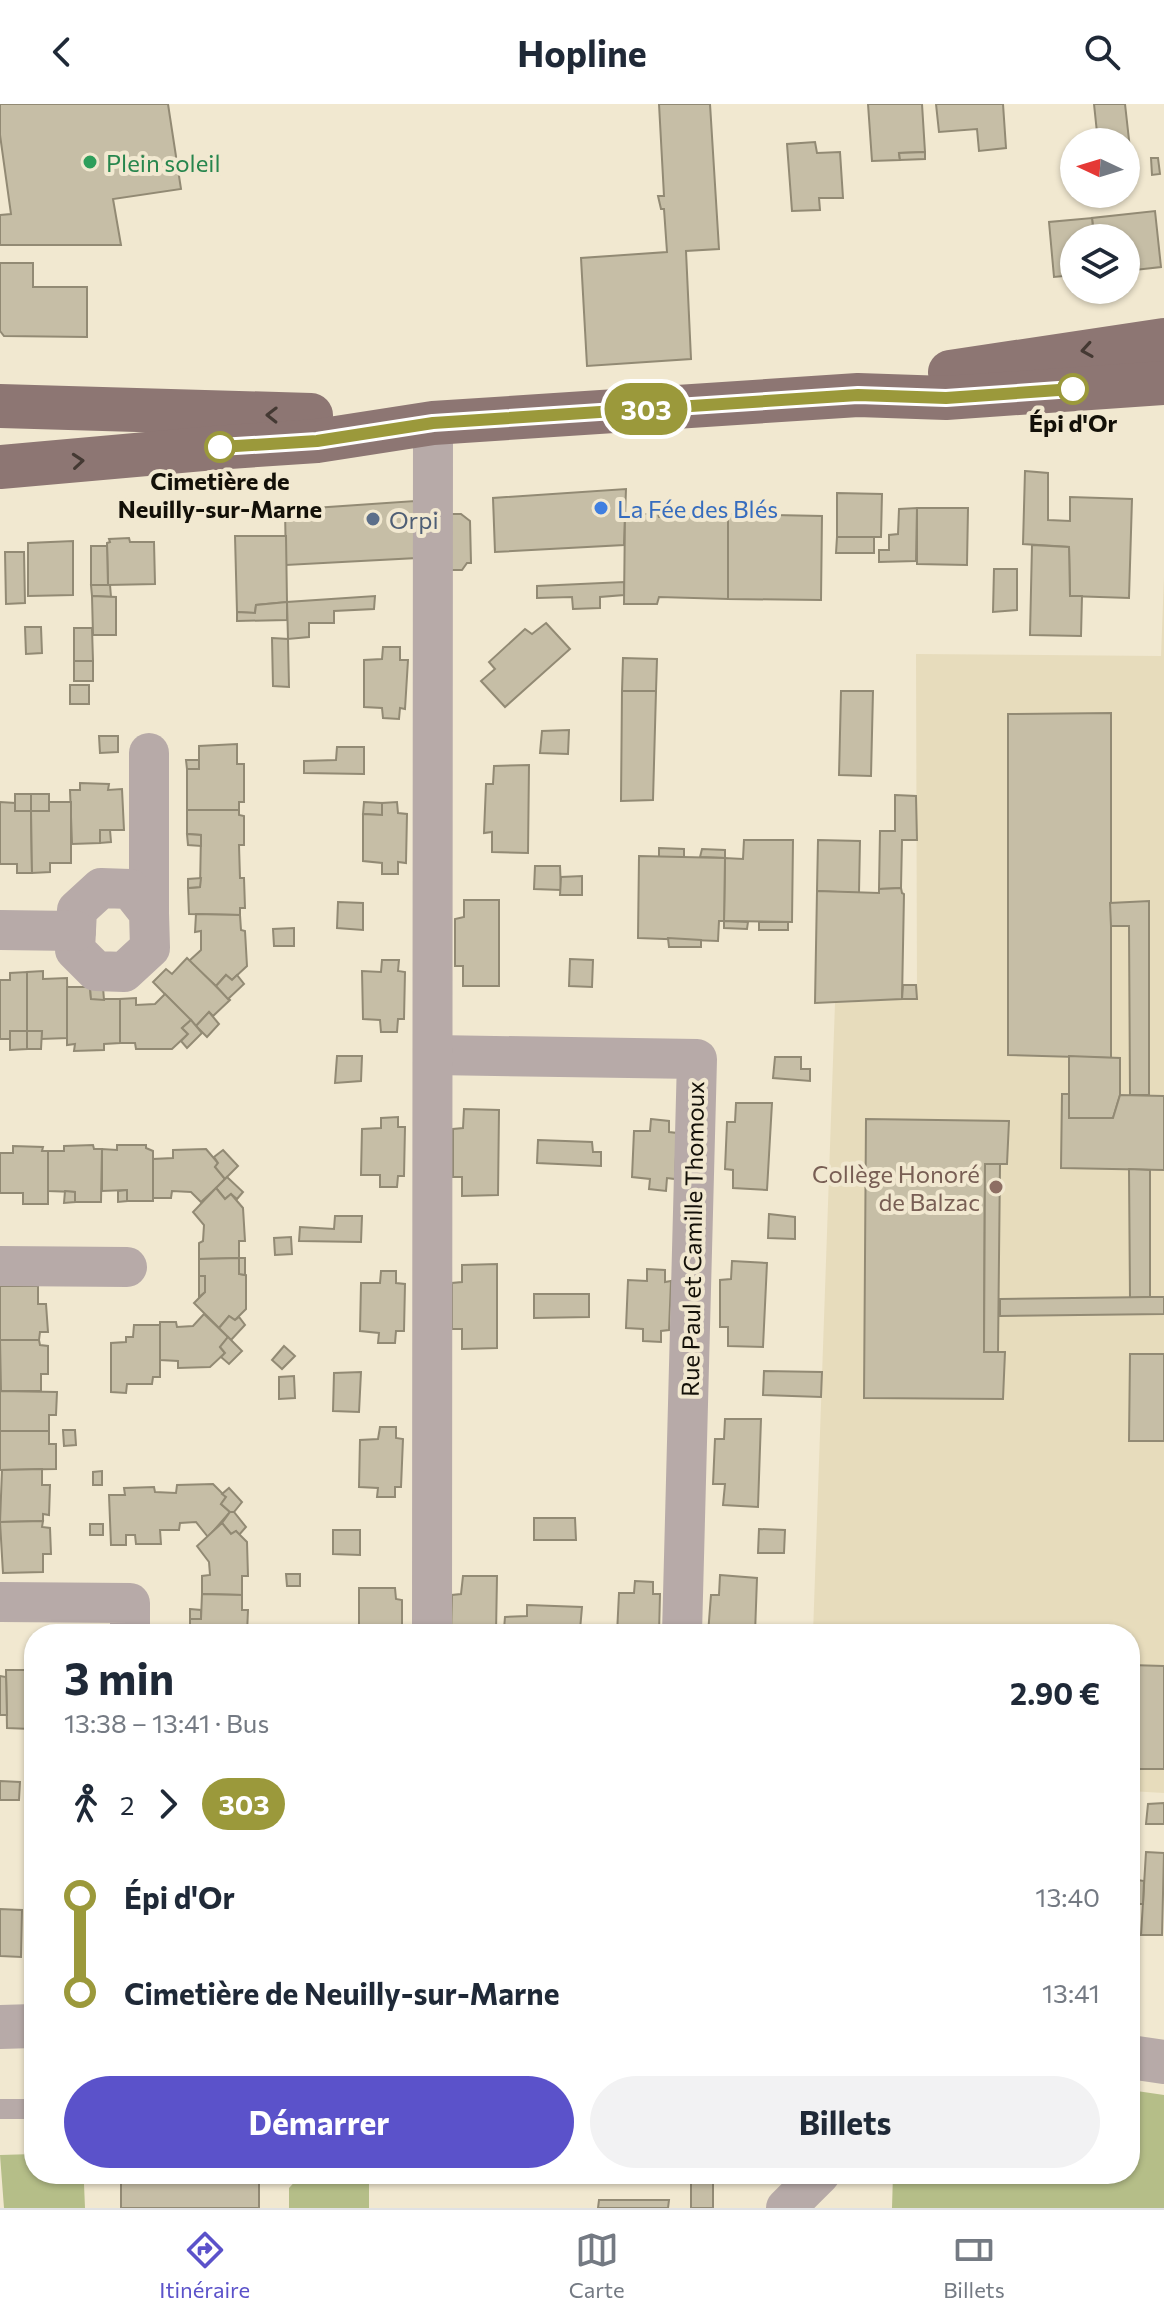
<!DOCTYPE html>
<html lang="fr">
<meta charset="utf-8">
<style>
:root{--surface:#fff;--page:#f2f2f3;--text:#1f2937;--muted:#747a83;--line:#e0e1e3;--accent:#5b52ca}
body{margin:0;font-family:Commissioner,sans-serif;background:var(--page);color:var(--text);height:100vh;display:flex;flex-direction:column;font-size:30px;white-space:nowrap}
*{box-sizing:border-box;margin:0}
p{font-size:26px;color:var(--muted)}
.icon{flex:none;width:44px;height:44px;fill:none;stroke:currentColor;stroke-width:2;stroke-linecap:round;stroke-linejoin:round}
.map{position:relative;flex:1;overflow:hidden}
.details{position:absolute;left:24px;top:1520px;width:1116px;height:560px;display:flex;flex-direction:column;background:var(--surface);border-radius:32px;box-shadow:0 2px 6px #0004}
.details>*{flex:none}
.badge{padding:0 16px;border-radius:26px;font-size:28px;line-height:52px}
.needle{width:52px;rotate:274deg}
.fabs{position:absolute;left:1060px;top:24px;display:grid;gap:16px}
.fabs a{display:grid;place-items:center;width:80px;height:80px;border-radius:50%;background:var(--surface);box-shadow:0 2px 6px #0004;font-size:40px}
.map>.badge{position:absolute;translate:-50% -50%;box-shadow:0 0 0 4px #fff}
.legs{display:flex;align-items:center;gap:12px;height:88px;padding:0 40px;font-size:26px}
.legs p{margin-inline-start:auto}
.headline{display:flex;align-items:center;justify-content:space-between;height:136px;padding:0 40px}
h1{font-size:44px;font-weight:700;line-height:60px}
.primary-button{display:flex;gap:16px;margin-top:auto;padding:16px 40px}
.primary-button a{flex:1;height:92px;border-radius:48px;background:var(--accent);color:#fff;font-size:32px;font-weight:700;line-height:92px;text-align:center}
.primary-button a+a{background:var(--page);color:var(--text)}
ul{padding:0 40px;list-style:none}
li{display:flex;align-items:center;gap:28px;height:96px;font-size:30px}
li i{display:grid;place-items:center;width:12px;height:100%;margin:0 10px;background:currentColor}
li i::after{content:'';width:20px;height:20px;margin:-10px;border:6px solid;border-radius:50%;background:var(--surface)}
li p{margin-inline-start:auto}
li:first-child i{background:linear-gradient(#0000 50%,currentColor 0)}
li:last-child i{background:linear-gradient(currentColor 50%,#0000 0)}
header{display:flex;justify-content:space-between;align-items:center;height:104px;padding:0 40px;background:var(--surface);font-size:36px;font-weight:700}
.tab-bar{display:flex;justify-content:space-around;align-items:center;height:112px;border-top:2px solid var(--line);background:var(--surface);font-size:22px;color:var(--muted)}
.tab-bar a{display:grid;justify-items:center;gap:4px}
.tab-bar .selected{color:var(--accent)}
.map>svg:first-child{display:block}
.built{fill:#e7dcbc}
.green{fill:#b5be88}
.building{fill:#c6bea6;stroke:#928a74;stroke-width:2}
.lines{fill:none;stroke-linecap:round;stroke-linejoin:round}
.service{stroke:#b7aaa8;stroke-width:20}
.minor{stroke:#b7aaa8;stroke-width:40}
.tertiary{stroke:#b7aaa8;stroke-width:44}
.primary{stroke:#8d7673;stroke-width:44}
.oneway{stroke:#443933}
.line-1-casing{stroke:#fff;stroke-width:18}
.line-1{stroke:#9b993b;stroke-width:12}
.leisure-dot{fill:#2e9e5b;stroke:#f1e8d0;stroke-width:3}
.stop-1-dot{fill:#fff;stroke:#9b993b;stroke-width:4}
.shop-dot{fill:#3f7fe0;stroke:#f1e8d0;stroke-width:3}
.service-dot{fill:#5c6f8a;stroke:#f1e8d0;stroke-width:3}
.education-dot{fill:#8d6e63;stroke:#f1e8d0;stroke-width:3}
.labels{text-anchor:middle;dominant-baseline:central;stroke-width:8;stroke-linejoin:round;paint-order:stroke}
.leisure-label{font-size:24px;fill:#27864d;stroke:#f1e8d0;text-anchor:start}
.stop-label{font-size:24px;font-weight:bold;fill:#131008;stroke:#f1e8d0}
.shop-label{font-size:24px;fill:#366cbe;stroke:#f1e8d0;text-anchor:start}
.service-label{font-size:24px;fill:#4e5e75;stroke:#f1e8d0;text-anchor:start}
.education-label{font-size:24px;fill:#785e54;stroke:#f1e8d0;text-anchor:end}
.street-label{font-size:24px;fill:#131008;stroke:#f1e8d0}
</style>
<header><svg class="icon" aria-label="back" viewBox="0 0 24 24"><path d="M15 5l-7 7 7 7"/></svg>Hopline<svg class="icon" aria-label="search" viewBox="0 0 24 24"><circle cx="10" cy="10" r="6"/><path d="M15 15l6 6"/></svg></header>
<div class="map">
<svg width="1164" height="2104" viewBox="0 0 1164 2104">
<rect width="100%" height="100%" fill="#f1e8d0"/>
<path class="built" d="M1164,473V1689L1130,1687V1530H813L835,899L917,895L916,550L1161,552Z"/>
<g class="green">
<path d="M1130,1986L1164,1991V2104H892L893,2070H1130Z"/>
<path d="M34,2050V2070H69L70,2080H84L85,2104H4L0,2051Z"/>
<path d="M369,2070V2104H289V2084L301,2071Z"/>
</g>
<g class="building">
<path d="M0,0H168L181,85L113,95L121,141H0V111L11,110L0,31Z"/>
<path d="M659,0H710L719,145L686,147L691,255L587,262L581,154L667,148L664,105H661L658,92H664Z"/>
<path d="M868,0H922L925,48L899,49L900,56L872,57Z"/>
<path d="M936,0H1003L1006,44L979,47L977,25L939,28Z"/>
<path d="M1094,0H1125L1131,54H1126V38H1098Z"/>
<path d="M815,38L817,49L840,48L843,94H819L820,106L792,107L787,40Z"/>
<path d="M925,48V55L900,56L899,49Z"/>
<path d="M1151,54H1158L1160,70L1152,71Z"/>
<path d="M1155,107L1161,163L1126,167V134H1094L1092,114Z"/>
<path d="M1092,114L1094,134H1074V171L1054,173L1049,118Z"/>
<path d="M0,159H33V183H87V233L4,232L0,227Z"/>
<path d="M1025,367L1048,369V416L1070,417V393L1132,395L1129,494L1070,492L1069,443L1023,440Z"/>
<path d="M626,385L624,441L495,448L493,394Z"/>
<path d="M837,389L882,390L881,433H837Z"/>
<path d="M415,397L417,454L286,461L285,406Z"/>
<path d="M917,404H968L967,461L917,460Z"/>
<path d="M917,404L916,457L879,458V446H889V431L898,430L899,405Z"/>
<path d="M448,410H461L470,417L471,459H467L462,466H451Z"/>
<path d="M625,410H658L659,413L728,410V495L659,493L657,500H624Z"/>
<path d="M728,410L822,412L821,496L728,495Z"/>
<path d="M235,432H286L287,498L256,501L255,509L237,508Z"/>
<path d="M837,433H874V449H836Z"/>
<path d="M129,434L130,438H154L155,480L108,481L107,439L110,438L109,435Z"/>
<path d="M73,437V491L28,492V439Z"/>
<path d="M1032,441L1069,443L1070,492H1082L1081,532L1030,531Z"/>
<path d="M91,442H107L108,481H91Z"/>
<path d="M5,448H24L25,499L6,500Z"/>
<path d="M994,465H1017V506L993,508Z"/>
<path d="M624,478V491L600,493V504L573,505L572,493L537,494V482Z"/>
<path d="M91,481H110L111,493L92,492Z"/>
<path d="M92,492L116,493V531H93Z"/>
<path d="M375,492L374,505L334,507V519H309V533L288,535L287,498Z"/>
<path d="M287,498V516L237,517V508L255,509L256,501Z"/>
<path d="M546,519L570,545L505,603L481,577L495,565L489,558L525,525L532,530Z"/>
<path d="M25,523H41L42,549L26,550Z"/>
<path d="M74,524H92L93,557H74Z"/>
<path d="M272,534L288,535L289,583L273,582Z"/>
<path d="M383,543H400V556H408L405,605L400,604L399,615L383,614L382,604L364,603V556L382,555Z"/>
<path d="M623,554L657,555L656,587H622Z"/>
<rect x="74" y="557" width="19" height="20"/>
<rect x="70" y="581" width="19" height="19"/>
<path d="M622,587H656L653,696L621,697Z"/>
<path d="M841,587H873L871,672L839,671Z"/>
<path d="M1111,609V954L1008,951V610Z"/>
<path d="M569,626L568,650L540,649L542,627Z"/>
<path d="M99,632H118V648L100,649Z"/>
<path d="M237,640V660H244V698H239V706H187V665H199V642Z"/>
<path d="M337,643H364V670L304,669V657L336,656Z"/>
<path d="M186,656H199V665H187Z"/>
<path d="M529,661L528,749L492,748V728L484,729L486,680H493L494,662Z"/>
<path d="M80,679L109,680L108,686L122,685L124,726H100V739L72,740L70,686H80Z"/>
<rect x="15" y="690" width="16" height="17"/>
<rect x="31" y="690" width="18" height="17"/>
<path d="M895,691L916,692L917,736H902L901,784L879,785L880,727H895Z"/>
<path d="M0,698L15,699V707H31L32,769H17V760H0Z"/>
<path d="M49,698H71V759H50V768L32,769L31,707H49Z"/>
<path d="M364,698L382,699V711L363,710Z"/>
<path d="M397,698L398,709L407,710L406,759L398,758V770H382V759L363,757V710L382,711V699Z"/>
<path d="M187,706H239V711L244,712V741H239L240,774H244L245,804H240V811L189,810L188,784L200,783L201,731L187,730Z"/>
<path d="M100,726H110L111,738L100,739Z"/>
<path d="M187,730L201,731V742L188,741Z"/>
<path d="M744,736H793L792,818L724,817L725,754L743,755Z"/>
<path d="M818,736L860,737L859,789L817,787Z"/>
<path d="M659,744L684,745V754L659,753Z"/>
<path d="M702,745L725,746V754L700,753Z"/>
<path d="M639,752L725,754L724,817H719L718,837L638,834Z"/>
<path d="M535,762H560L561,786L534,785Z"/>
<path d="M582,772V791H560L561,773Z"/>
<path d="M201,774L200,783L188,784V775Z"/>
<path d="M901,784L902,789L904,790L902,895L815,899L817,787L879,789V785Z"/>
<path d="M464,796H499V882H463V862H455V815L464,813Z"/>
<path d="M1149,797V991H1130L1129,822H1111L1110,799Z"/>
<path d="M338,798L363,799V826L337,824Z"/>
<path d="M196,810L240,811L241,826L245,827L247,862L232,876L226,871L216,882L189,857L201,846V827L195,828Z"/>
<path d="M724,817L748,818L747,825L724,824Z"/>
<rect x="759" y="818" width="29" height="8"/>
<path d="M294,824V842H274L273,825Z"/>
<path d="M668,834L701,836V843H669Z"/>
<path d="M187,854L230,896L213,912L209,908L196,922L153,878L166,865L172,870Z"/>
<path d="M570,855L593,856L592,883L569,882Z"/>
<path d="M382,856H399L398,867L405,868L404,915H398L397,928H381L380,916L363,915L362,867L381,868Z"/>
<path d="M43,867V875L67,874L68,934L41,935L42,927H27V868Z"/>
<path d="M27,868V927H10V935H0V876H10V869Z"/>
<path d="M226,871L232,876L237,871L244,880L228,895L216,882Z"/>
<path d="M903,881H916L917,895H902Z"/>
<path d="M67,883H90L91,895H120V939L104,940V946L74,947L75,940L67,941Z"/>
<path d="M90,883H103L104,896L91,895Z"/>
<path d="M165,890L191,916L182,924L188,930L172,945H136L135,939H120V895L136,894V901L155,900Z"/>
<path d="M209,908L219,920L207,933L196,922Z"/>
<path d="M191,916L202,929L187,944L181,937L188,930L182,924Z"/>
<path d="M10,927H27V945L10,946Z"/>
<path d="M27,927H42L41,945H27Z"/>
<path d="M337,952H362L361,977L335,979Z"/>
<path d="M1069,952L1120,954V991L1113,1014H1069Z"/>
<path d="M775,953H801V965H810V977L773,974Z"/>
<path d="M1062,990H1069V1014H1113L1120,991L1164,992V1066L1061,1064Z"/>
<path d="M736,999H772L767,1086L733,1084V1066L725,1065L727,1018H735Z"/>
<path d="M464,1005L499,1006L498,1091L462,1092V1073H453V1025L463,1024Z"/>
<path d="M398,1013V1023H405L404,1072H398L397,1083H380V1071H361L362,1025L381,1024V1014Z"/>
<path d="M651,1015L669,1017V1028L677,1029L675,1075L667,1074L666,1087L649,1085L650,1075L632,1073L634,1027H650Z"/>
<path d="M866,1015L1009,1017L1007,1060H985L984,1248H1005L1003,1295L864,1294Z"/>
<path d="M538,1036L592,1038L593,1048H601V1062L537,1059Z"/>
<path d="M93,1041L94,1045H102L101,1098H75V1088L48,1087V1047H64V1042Z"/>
<path d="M117,1041H146V1044L153,1047V1097H127V1086L102,1087V1045L117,1046Z"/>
<path d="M13,1042L43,1043L42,1047H48V1100H23V1089H0V1049H13Z"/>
<path d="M206,1045L218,1059L215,1063L225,1075L216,1084L201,1098L191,1088L172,1087L171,1094H153V1055L173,1054V1046Z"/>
<path d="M223,1046L238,1062L225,1075L215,1063L218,1059L214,1053Z"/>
<path d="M985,1060H1000L998,1248H984Z"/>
<path d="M1129,1065L1150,1066V1193L1130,1194Z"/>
<path d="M227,1073L243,1088L237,1095L231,1090L225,1095L216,1084Z"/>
<path d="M216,1084L225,1095L231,1090L243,1104L245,1137H239V1154L199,1155V1139L203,1137L204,1121L193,1108Z"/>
<path d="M127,1086V1097L118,1098V1087Z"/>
<path d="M65,1087L75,1088V1098L64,1099Z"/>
<path d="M769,1110L795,1113V1135L768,1134Z"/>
<path d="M335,1112H362L361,1138L299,1137L300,1123L334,1125Z"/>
<path d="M291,1133L292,1150L275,1151L274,1134Z"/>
<path d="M239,1154V1170L246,1171V1205L235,1216L229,1212L219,1224L194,1199L205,1188V1172H199V1155Z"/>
<path d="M239,1154H245V1171L239,1170Z"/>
<path d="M732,1157L767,1159L763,1243L728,1242V1223H720V1176L731,1175Z"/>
<path d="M497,1160V1244L462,1245V1225H452V1179L462,1178V1161Z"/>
<path d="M647,1165L665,1166V1178L671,1177L669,1226L661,1227V1238L643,1237V1225L626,1224L628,1176L647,1177Z"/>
<path d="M381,1167H396V1179L405,1180L404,1227H396L395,1239H378L379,1229L360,1227L361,1179H380Z"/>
<path d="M199,1172H205V1188L199,1193Z"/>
<path d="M0,1182H38V1200H46L48,1228H40L39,1236H0Z"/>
<path d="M534,1190H589V1213L534,1214Z"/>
<path d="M1150,1193H1164V1210L1000,1212V1195Z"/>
<path d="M204,1210L228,1233L220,1243L225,1249L210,1263L178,1264V1257L160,1256V1218H176L177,1223L193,1222Z"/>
<path d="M229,1212L235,1216L239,1213L245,1221L231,1236L219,1224Z"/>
<path d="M134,1221H160V1273H153L152,1280H127L126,1289L111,1288V1239L126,1238V1233H133Z"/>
<path d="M228,1233L242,1247L229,1260L221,1253L225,1249L220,1243Z"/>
<path d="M0,1236H39L40,1241L48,1242V1270H41V1287H1Z"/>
<path d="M284,1242L295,1252L282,1265L272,1256Z"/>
<path d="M1130,1250H1164V1337H1129Z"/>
<path d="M764,1267L822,1268L821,1293L763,1291Z"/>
<path d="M361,1268L359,1308L333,1307L334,1269Z"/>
<path d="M294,1272L295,1294L279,1295V1273Z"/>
<path d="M0,1287L57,1288L56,1311H49V1327H0Z"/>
<path d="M725,1315H761L758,1403L723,1401L725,1380H713L715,1335H724Z"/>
<path d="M380,1323H396V1334L403,1335L401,1383H395V1393H377L378,1384L359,1383L360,1336L378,1335Z"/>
<path d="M63,1326H75L76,1341L64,1342Z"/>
<path d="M0,1327H49V1340H56V1365L0,1366Z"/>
<path d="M42,1365V1381H50L49,1411L43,1410V1417L0,1418L2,1366Z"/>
<path d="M102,1367V1381H93V1368Z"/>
<path d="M213,1380L226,1393L221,1400L230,1408L208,1433L196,1418L180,1419L179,1426H160L161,1440H136L135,1431H126V1441H111L109,1391H125L124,1384L154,1383L155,1388L176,1389L177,1381Z"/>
<path d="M229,1384L242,1398L234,1408H230L221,1400L226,1393L222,1390Z"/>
<path d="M230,1408H234L246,1423L239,1431L236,1427L231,1430L222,1419Z"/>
<path d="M534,1414H575L576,1436H534Z"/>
<path d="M43,1417L42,1423L50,1424L51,1450H43V1468L3,1469L0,1418Z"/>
<path d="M222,1419L231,1430L236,1427L247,1438L248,1472H242V1491L202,1490V1472L210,1471L209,1458L197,1442Z"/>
<rect x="90" y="1420" width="13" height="11"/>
<path d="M759,1425L785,1426L784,1449H758Z"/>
<path d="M333,1426H360V1451L333,1450Z"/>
<path d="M286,1470H300V1482H287Z"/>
<path d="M720,1471L757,1474L755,1530H708L711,1491H719Z"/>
<path d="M463,1472H497L496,1530H451L452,1491L461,1490Z"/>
<path d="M635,1477L653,1478V1490H660L659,1530H617L619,1489H634Z"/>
<path d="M359,1484H395L396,1495L402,1496V1530H359Z"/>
<path d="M202,1490L242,1491V1506H248L247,1530H190V1515H201Z"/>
<path d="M527,1501L582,1503L580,1526L504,1525L505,1513L527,1512Z"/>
<path d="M190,1505L201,1506V1515H190Z"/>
<path d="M33,1559L34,1619L31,1625L7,1624L6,1566H32Z"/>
<path d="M1130,1561L1164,1562V1665H1130Z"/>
<path d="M0,1572L6,1573L7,1611H0Z"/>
<path d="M0,1677L20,1678L19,1696H0Z"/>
<path d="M1164,1699V1720H1146L1148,1700Z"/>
<path d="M1146,1748L1164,1749L1162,1831H1141Z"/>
<path d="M1132,1775L1144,1777L1143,1800H1131Z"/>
<path d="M0,1805L22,1806L21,1853L0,1852Z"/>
<path d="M116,2070H263L264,2072H259V2104H121V2072L116,2073Z"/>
<rect x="691" y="2070" width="22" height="34"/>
<path d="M599,2096H669L668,2104H598Z"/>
</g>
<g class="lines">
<path class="service" d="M0,2005H34"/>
<g class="minor">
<path d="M149,649V809"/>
<path d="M101,784L130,785L149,809L150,844L124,868L96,867L75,846L77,806Z"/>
<path d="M0,826L76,827"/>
<path d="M434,951L697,955L682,1530"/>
<path d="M0,1162L127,1163"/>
<path d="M0,1498L130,1499V1530"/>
<path d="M432,1530L433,319"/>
<path d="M786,2104L820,2070"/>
</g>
<g class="tertiary">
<path d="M0,1923L34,1922"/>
<path d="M1130,1953L1164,1958"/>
</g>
<g class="primary">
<path d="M950,268L1164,236"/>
<path d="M0,302L311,311"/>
<path d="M0,363L214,344L317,337L433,319L858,291L946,294L1164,279"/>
</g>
</g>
<defs><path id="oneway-chevron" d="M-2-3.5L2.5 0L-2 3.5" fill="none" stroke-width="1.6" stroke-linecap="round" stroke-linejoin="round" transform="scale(2)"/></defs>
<g class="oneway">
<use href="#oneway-chevron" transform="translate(1087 246) rotate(171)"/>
<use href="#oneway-chevron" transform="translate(272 311) rotate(-179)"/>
<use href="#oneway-chevron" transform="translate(78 357) rotate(-5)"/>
</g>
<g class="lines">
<defs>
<path id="line-1" d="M220,343L317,337L433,319L858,291L946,294L1073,285"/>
</defs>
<use href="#line-1" class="line-1-casing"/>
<use href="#line-1" class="line-1"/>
</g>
<circle class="leisure-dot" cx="90" cy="58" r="8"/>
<g class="stop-1-dot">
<circle cx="1073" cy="285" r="14"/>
<circle cx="220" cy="343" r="14"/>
</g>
<circle class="shop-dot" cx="601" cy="404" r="8"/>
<circle class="service-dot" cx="373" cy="415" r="8"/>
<circle class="education-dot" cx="996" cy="1083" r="8"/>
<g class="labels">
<g class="leisure-label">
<text x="106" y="58">Plein soleil</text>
</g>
<g class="stop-label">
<text x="1073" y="318">Épi d'Or</text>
<text x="220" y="376">Cimetière de<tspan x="220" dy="28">Neuilly-sur-Marne</tspan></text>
</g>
<g class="shop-label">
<text x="617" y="404">La Fée des Blés</text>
</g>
<g class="service-label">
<text x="389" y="415">Orpi</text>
</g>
<g class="education-label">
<text x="980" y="1069">Collège Honoré<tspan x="980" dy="28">de Balzac</tspan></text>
</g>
<g class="street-label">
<text transform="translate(692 1135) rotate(-89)">Rue Paul et Camille Thomoux</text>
</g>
</g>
</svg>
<div class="fabs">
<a><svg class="needle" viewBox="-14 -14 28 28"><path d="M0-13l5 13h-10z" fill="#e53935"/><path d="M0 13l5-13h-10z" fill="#747a83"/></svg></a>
<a><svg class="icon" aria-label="layers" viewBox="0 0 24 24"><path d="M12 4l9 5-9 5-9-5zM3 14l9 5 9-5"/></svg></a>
</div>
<b class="badge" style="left:646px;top:305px;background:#9b993b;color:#fff">303</b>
<section class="details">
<div class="headline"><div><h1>3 min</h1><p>13:38 – 13:41 · Bus</p></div><b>2.90 €</b></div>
<div class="legs"><svg class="icon" aria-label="walk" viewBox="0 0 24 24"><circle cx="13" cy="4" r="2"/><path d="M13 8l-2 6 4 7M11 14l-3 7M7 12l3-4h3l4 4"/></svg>2<svg class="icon" aria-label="forward" viewBox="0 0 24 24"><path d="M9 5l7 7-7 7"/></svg><b class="badge" style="background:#9b993b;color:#fff">303</b></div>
<ul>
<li><i style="color:#9b993b"></i><b>Épi d'Or</b><p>13:40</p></li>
<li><i style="color:#9b993b"></i><b>Cimetière de Neuilly-sur-Marne</b><p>13:41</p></li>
</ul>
<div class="primary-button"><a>Démarrer</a><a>Billets</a></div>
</section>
</div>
<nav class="tab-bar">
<a class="selected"><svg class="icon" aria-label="directions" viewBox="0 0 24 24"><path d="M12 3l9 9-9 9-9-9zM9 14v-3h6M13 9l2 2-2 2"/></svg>Itinéraire</a>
<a><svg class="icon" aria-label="map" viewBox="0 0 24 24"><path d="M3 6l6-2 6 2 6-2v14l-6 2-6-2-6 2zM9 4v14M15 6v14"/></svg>Carte</a>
<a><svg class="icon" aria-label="tickets" viewBox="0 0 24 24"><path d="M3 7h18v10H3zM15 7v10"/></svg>Billets</a>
</nav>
